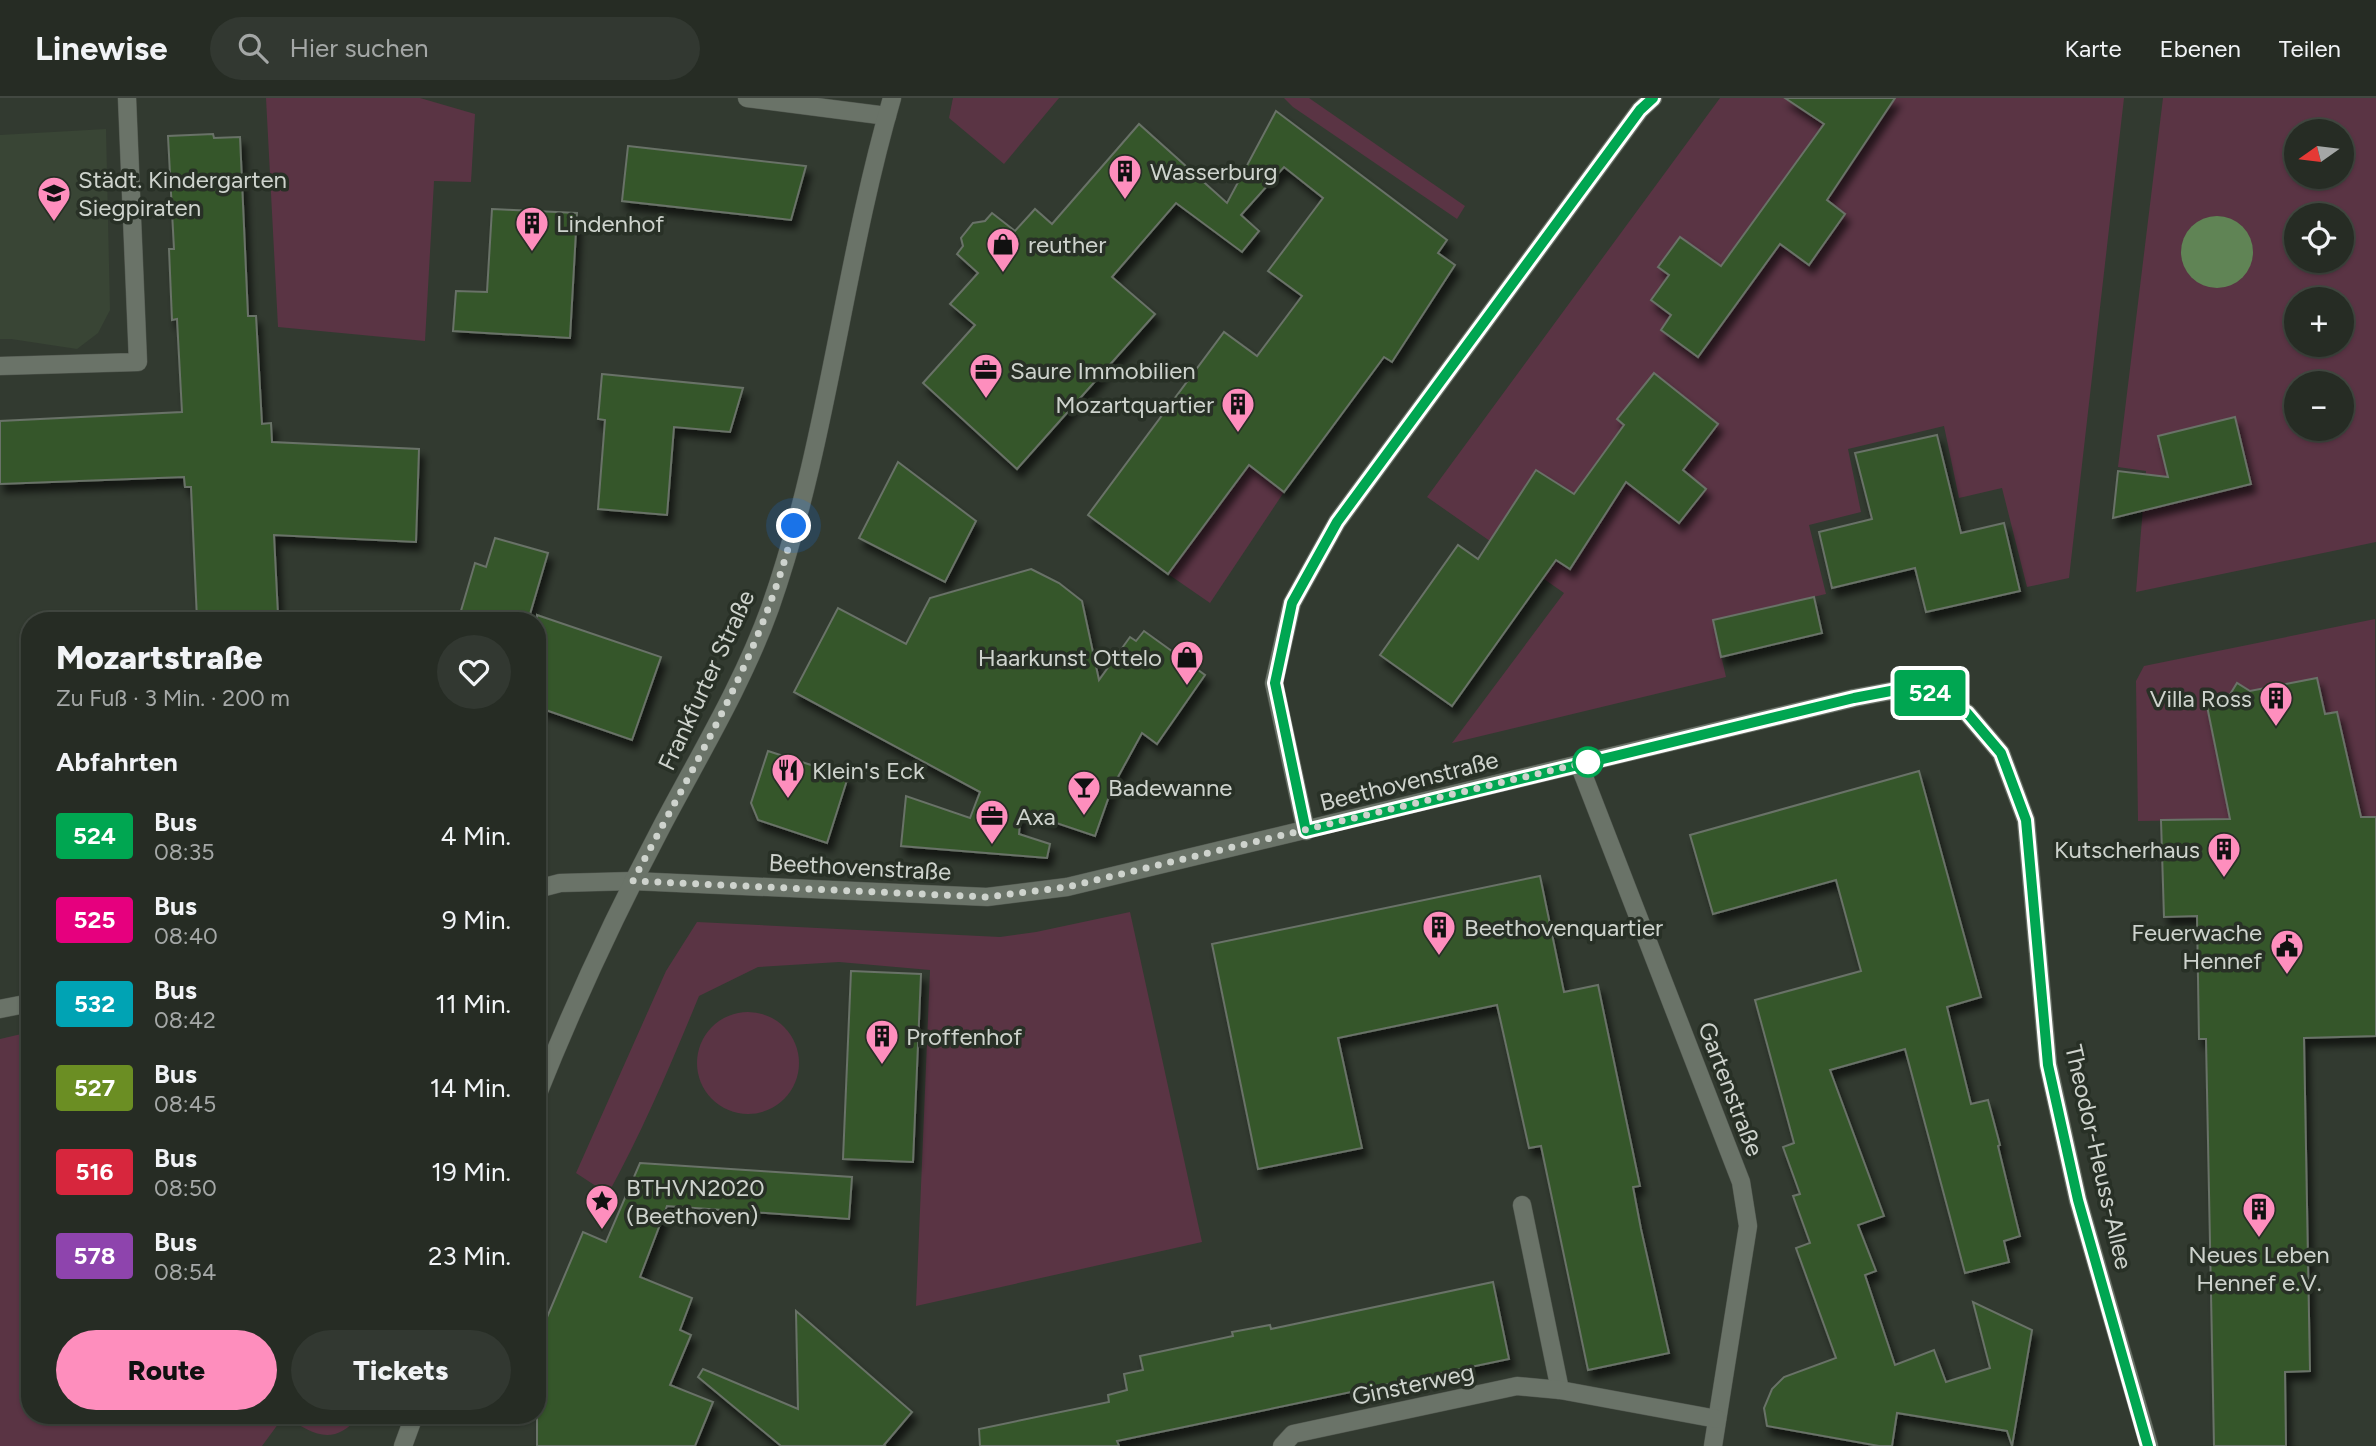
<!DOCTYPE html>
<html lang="de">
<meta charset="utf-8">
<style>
:root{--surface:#262c24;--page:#323831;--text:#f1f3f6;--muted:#a4a7a6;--line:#424841;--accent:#fe8ebd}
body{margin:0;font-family:Figtree,sans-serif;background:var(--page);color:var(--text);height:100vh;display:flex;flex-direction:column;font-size:26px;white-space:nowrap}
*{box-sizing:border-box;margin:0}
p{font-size:23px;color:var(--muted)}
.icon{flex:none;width:38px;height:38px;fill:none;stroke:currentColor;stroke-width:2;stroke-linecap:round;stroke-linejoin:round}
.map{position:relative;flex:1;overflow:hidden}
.panel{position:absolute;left:21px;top:514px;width:525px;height:812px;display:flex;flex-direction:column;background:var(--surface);border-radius:28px;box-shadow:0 2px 5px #0004,0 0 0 2px var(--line)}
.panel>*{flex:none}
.badge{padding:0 14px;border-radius:5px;font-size:24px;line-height:46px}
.needle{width:46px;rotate:256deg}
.tools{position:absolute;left:2284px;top:21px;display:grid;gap:14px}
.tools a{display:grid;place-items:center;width:70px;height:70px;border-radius:50%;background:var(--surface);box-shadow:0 2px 5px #0004,0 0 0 2px var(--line);font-size:35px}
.you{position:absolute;width:35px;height:35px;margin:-18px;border:5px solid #fff;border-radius:50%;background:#1a73e8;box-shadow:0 0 0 10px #1a73e833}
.map>.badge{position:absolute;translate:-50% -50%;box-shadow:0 0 0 4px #fff}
h2{padding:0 35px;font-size:26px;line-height:63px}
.round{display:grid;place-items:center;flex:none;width:74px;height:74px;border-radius:37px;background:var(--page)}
.summary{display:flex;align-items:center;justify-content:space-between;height:119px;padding:0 35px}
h1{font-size:33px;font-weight:800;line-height:52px}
.cta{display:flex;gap:14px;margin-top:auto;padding:14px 35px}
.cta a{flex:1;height:80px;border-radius:42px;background:var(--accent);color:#111;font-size:28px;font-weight:800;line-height:80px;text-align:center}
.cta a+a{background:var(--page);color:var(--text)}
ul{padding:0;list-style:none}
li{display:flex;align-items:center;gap:21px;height:84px;padding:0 35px}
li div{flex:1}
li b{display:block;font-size:26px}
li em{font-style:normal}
li .badge{min-width:77px;font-weight:700;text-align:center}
header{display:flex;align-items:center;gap:42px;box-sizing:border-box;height:98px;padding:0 35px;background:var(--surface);border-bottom:2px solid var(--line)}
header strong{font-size:33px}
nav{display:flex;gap:38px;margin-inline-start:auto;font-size:24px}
.search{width:490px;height:63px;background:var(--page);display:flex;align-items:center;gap:18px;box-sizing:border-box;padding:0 24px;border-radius:38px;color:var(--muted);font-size:26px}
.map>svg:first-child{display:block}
.built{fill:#394535}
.green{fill:#5a3444;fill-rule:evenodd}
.water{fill:#608455}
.building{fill:#35562a;stroke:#697267;stroke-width:2;filter:url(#shadow)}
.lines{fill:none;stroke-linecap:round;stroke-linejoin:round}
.minor-casing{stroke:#50564e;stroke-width:19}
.tertiary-casing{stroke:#50564e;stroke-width:19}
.secondary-casing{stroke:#50564e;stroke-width:19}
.minor{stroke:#6a7368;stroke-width:18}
.tertiary{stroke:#6a7368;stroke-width:18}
.secondary{stroke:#6a7368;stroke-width:18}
.line-casing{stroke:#fff;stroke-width:16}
.line{stroke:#00a651;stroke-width:10}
.walk{stroke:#ced3cd;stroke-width:7;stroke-dasharray:0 12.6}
.stop-dot{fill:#fff;stroke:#00a651;stroke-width:3.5}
.labels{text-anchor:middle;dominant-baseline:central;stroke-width:7;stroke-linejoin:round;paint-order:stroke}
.poi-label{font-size:24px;fill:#ced3cd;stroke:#283026;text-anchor:start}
.street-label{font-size:24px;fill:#ced3cd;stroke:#283026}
</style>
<header>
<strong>Linewise</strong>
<div class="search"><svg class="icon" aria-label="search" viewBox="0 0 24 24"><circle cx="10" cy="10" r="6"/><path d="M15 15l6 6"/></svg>Hier suchen</div>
<nav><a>Karte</a><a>Ebenen</a><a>Teilen</a></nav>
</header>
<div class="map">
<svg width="2376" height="1348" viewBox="0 0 2376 1348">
<defs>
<filter id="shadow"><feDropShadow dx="4.5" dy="8" stdDeviation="3.5" flood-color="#0009"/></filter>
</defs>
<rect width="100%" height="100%" fill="#323a30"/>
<path class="built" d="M106,31L110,212L98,235L77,251L11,241H0V37Z"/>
<g class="green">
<path d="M266,0H420L475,16L471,84L434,83L425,243L278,229Z"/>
<path d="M953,0H1059L1004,66L949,20Z"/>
<path d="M1284,0H1309L1465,108L1457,121L1293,9Z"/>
<path d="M1720,0H2124L2069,480L2027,489L2002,390L1959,400L1944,328L1848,351L1861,414L1809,427L1826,496L1713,522L1726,579L1452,645L1564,495L1427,399Z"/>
<path d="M2163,0H2376V444L2136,494L2146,373L2118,369ZM2296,33H2342V79H2296ZM2296,117H2342V163H2296ZM2296,201H2342V247H2296ZM2296,285H2342V331H2296Z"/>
<path d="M1249,367L1284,394L1210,505L1168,476Z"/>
<path d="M2375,521L2376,720L2138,723L2136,583L2144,568Z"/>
<path d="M1130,814L1202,1144L916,1208L930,872L839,864L758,869L699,898C671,966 643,1032 608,1096L576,1075L666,873L697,824L1000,839L1036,834Z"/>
<circle cx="748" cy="965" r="51"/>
<path d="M30,934V1318H284L262,1348H0V941Z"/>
<path d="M286,1318H359C335,1348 313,1338 286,1318Z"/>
</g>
<circle class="water" cx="2217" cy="154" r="36"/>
<g class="building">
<path d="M1785,0H1895L1827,102L1845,116L1809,167L1780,146L1698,259L1661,232L1671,217L1651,202L1669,177L1658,169L1680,139L1721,168L1824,26Z"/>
<path d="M1276,13L1447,142L1438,155L1455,167L1392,264L1384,259L1284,394L1249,367L1168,476L1088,417L1224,234L1257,258L1302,198L1268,173L1323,100L1284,69L1241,117L1259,133L1242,154L1176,105L1112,179L1155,216L1017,371L923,285L975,227L950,206L978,175L957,156L963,148L961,140L973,125L985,123L992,115L1015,133L1035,111L1052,126L1139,26L1227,105Z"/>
<path d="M213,36L214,40L240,39L248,218H256L262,326L271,325L272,344L419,351L416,444L274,437L278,517L197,521L191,389H185L184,379L0,386V323L182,314L177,221L172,222L169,151H174L168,38Z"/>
<path d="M628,48L806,68L791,122L622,103Z"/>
<path d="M492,111L577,115L570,240L453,233L456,193L487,194Z"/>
<path d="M1654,275L1718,326L1683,372L1706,391L1679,425L1626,384L1570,471L1556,462L1452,608L1380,557L1458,447L1478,461L1536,372L1574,396L1624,327L1617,321Z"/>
<path d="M602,276L743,290L730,334L674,329L667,417L598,411L605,322L598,321Z"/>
<path d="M2235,319L2251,386L2113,420L2118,373L2168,379L2158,338Z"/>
<path d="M1937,337L1961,435L2004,425L2020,493L1926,514L1915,470L1832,490L1819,434L1872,421L1855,355Z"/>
<path d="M898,364L976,423L945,484L859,440Z"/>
<path d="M495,440L548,455L528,523H458L475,465L486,469Z"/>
<path d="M1031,471L1059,485L1082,503L1099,582L1130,539L1136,543L1144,533L1205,577L1157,646L1142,635L1112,690L1095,738L1021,713L1019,736L1050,746L1047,760L901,748L906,698L970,720L980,694L794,594L838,510L906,546L930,500Z"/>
<path d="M1814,499L1822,535L1721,559L1713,522Z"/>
<path d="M537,517L661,559L632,642L537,609Z"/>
<path d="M2317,580L2325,616L2337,614L2361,719H2376V938L2304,940L2310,1273L2285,1274L2286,1348H2214L2206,941H2199L2197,818L2164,819L2161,722L2230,721L2207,608L2226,603L2237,585L2250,593Z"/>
<path d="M768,653L848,679L827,745L758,722L751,705Z"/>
<path d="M1919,673L1981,899L1947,909L1971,1006L1988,1002L2000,1047L1998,1048L2020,1138L2004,1143L2009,1164L1965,1175L1905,951L1830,972L1884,1118L1858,1127L1876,1173L1865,1177L1895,1267L1934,1252L1946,1284L1990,1270L1973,1204L2032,1232L2012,1348L2007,1333L1897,1315L1892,1348H1879L1767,1328L1764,1310L1772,1291L1784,1279L1836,1260L1796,1150L1810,1145L1793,1098L1800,1096L1783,1049L1794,1045L1755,902L1861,873L1836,782L1713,816L1690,737Z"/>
<path d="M1540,778L1564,894L1598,887L1640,1088L1633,1089L1641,1131L1669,1255L1588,1272L1541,1048L1529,1050L1497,907L1338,940L1362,1050L1258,1071L1212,846Z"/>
<path d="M851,873L921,876L913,1064L843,1061Z"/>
<path d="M640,1065L852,1079L849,1121L667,1108L640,1179L692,1200L680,1232L691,1237L670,1287L713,1304L695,1348H537V1243L583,1134L606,1144Z"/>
<path d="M1493,1184L1509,1261L1117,1343L1119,1348H980L979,1331L1109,1304L1108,1297L1127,1292L1124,1276L1143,1272L1140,1258L1233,1238L1232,1234L1270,1227L1271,1231Z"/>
<path d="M796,1213L912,1314L884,1347L885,1348H781L698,1279L703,1271L798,1311Z"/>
</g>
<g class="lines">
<defs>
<g id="minor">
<path d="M747,0L887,18"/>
<path d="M0,268L138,264L127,0"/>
<path d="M1579,666L1741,1084L1748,1128L1713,1348"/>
<path d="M1306,733L1274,585L1292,505L1337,424L1640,12L1653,0"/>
<path d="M537,791L560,785L633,783"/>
<path d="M0,911L30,905"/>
<path d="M1522,1107L1560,1292"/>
<path d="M1282,1348L1293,1336L1517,1288L1560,1292L1717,1321"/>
</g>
<path id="tertiary" d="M633,783L987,799L1067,789L1854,600L1917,588L1967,615L2001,655L2026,722L2048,966L2078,1102L2149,1348"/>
<g id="secondary">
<path d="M537,998C574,905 616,815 663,726C700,656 743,585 770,510C828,345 843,168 892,0"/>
<path d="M403,1348L414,1318"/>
</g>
</defs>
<use href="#minor" class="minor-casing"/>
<use href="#tertiary" class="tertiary-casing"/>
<use href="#secondary" class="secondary-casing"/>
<use href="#minor" class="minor"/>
<use href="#tertiary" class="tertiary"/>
<use href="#secondary" class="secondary"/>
</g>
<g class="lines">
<defs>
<path id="line" d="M1653,0L1640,12L1337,424L1292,505L1275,585L1306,733L1854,600L1917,588L1967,615L2001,655L2026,722L2048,967L2078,1102L2148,1348"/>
</defs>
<use href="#line" class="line-casing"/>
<use href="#line" class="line"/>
<path class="walk" d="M794,428C763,555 693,668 633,783L987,799L1067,789L1591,663L1588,664"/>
</g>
<defs>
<symbol id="building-pin" viewBox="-11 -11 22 30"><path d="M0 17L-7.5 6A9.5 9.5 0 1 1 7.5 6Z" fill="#fe8ebd" stroke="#283026"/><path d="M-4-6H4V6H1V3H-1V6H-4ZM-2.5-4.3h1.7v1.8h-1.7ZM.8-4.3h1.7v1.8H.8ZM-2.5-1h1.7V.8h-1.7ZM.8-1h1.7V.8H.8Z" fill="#111"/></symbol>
<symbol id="school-pin" viewBox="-11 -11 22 30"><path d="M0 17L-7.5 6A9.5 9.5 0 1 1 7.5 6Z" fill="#fe8ebd" stroke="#283026"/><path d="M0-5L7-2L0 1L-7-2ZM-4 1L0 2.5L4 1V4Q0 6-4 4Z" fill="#111"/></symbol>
<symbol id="shop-pin" viewBox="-11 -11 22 30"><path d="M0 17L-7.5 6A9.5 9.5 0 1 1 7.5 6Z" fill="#fe8ebd" stroke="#283026"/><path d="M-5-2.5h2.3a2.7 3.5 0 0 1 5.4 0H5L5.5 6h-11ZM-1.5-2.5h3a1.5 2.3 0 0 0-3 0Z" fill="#111"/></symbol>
<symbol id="office-pin" viewBox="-11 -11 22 30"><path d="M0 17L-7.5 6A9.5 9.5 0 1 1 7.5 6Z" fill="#fe8ebd" stroke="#283026"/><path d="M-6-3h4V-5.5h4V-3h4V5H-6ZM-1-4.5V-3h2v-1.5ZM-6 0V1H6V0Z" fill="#111"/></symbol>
<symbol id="restaurant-pin" viewBox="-11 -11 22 30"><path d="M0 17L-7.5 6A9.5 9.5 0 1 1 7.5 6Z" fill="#fe8ebd" stroke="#283026"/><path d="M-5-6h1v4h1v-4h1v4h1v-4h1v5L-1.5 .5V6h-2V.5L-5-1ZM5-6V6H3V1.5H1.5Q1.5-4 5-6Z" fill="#111"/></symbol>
<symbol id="bar-pin" viewBox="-11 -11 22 30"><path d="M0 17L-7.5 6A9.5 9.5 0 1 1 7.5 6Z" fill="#fe8ebd" stroke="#283026"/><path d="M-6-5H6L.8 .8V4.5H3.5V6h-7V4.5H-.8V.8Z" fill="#111"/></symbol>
<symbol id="civic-pin" viewBox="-11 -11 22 30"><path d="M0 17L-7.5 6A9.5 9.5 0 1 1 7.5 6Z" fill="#fe8ebd" stroke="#283026"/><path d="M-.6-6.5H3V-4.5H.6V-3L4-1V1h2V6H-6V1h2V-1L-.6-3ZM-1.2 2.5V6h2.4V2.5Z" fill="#111"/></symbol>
<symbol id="sight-pin" viewBox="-11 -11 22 30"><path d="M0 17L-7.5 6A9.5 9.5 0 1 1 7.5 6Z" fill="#fe8ebd" stroke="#283026"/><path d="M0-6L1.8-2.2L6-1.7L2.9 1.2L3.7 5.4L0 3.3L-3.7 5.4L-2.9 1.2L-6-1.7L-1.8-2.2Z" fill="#111"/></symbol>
</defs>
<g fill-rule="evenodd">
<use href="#building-pin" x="1106" y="54" width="38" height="52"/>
<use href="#school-pin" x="35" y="76" width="38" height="52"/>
<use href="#building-pin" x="513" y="106" width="38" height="52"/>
<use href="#shop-pin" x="984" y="127" width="38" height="52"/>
<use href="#office-pin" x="967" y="253" width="38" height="52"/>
<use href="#building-pin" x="1219" y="287" width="38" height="52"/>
<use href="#shop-pin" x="1168" y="540" width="38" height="52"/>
<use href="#building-pin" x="2257" y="581" width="38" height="52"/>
<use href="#restaurant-pin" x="769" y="653" width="38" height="52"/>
<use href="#bar-pin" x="1065" y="670" width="38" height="52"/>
<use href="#office-pin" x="973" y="699" width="38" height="52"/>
<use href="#building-pin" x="2205" y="732" width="38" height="52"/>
<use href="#building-pin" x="1420" y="810" width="38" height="52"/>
<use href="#civic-pin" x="2268" y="829" width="38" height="52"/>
<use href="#building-pin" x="863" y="919" width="38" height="52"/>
<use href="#sight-pin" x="583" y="1084" width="38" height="52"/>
<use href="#building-pin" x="2240" y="1092" width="38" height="52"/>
</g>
<circle class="stop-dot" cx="1588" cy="664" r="14"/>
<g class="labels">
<g class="poi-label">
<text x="1150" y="73">Wasserburg</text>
<text x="78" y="81">Städt. Kindergarten<tspan x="78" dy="28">Siegpiraten</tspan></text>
<text x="556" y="125">Lindenhof</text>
<text x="1028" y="146">reuther</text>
<text x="1010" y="272">Saure Immobilien</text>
<text x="1214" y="306" text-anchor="end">Mozartquartier</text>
<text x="1162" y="559" text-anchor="end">Haarkunst Ottelo</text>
<text x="2252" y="600" text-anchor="end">Villa Ross</text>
<text x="812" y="672">Klein's Eck</text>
<text x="1108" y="689">Badewanne</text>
<text x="1016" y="718">Axa</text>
<text x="2200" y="751" text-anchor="end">Kutscherhaus</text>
<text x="1464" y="829">Beethovenquartier</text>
<text x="2262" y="834" text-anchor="end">Feuerwache<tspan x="2262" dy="28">Hennef</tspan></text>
<text x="906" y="938">Proffenhof</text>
<text x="626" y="1089">BTHVN2020<tspan x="626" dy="28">(Beethoven)</tspan></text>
<text x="2259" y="1156" text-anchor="middle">Neues Leben<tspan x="2259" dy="28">Hennef e.V.</tspan></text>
</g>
<g class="street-label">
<text transform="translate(706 582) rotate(-65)">Frankfurter Straße</text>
<text transform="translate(1409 683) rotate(-14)">Beethovenstraße</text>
<text transform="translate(860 769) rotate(3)">Beethovenstraße</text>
<text transform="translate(1731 991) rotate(69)">Gartenstraße</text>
<text transform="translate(2099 1059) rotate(77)">Theodor-Heuss-Allee</text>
<text transform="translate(1413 1286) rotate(-12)">Ginsterweg</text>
</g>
</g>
</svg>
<div class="tools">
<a><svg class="needle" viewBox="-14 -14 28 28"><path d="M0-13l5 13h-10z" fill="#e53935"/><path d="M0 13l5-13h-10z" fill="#a4a7a6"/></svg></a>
<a><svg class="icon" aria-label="locate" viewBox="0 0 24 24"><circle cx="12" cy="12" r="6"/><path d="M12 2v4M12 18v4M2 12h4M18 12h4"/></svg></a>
<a>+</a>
<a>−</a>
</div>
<div class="you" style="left:794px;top:428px"></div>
<b class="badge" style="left:1930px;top:595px;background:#00a651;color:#fff">524</b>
<section class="panel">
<div class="summary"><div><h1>Mozartstraße</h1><p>Zu Fuß · 3 Min. · 200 m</p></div><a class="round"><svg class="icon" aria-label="heart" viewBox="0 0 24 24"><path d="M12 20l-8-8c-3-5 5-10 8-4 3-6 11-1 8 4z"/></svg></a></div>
<h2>Abfahrten</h2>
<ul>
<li><span class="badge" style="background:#00a651;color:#fff">524</span><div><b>Bus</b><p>08:35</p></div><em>4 Min.</em></li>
<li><span class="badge" style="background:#e6007e;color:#fff">525</span><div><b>Bus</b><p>08:40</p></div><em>9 Min.</em></li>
<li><span class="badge" style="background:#00a3b4;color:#fff">532</span><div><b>Bus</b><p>08:42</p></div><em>11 Min.</em></li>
<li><span class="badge" style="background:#6b8e23;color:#fff">527</span><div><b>Bus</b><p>08:45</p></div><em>14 Min.</em></li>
<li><span class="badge" style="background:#d7263d;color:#fff">516</span><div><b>Bus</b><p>08:50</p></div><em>19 Min.</em></li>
<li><span class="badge" style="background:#8e44ad;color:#fff">578</span><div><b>Bus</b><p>08:54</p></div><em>23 Min.</em></li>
</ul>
<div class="cta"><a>Route</a><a>Tickets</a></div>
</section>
</div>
